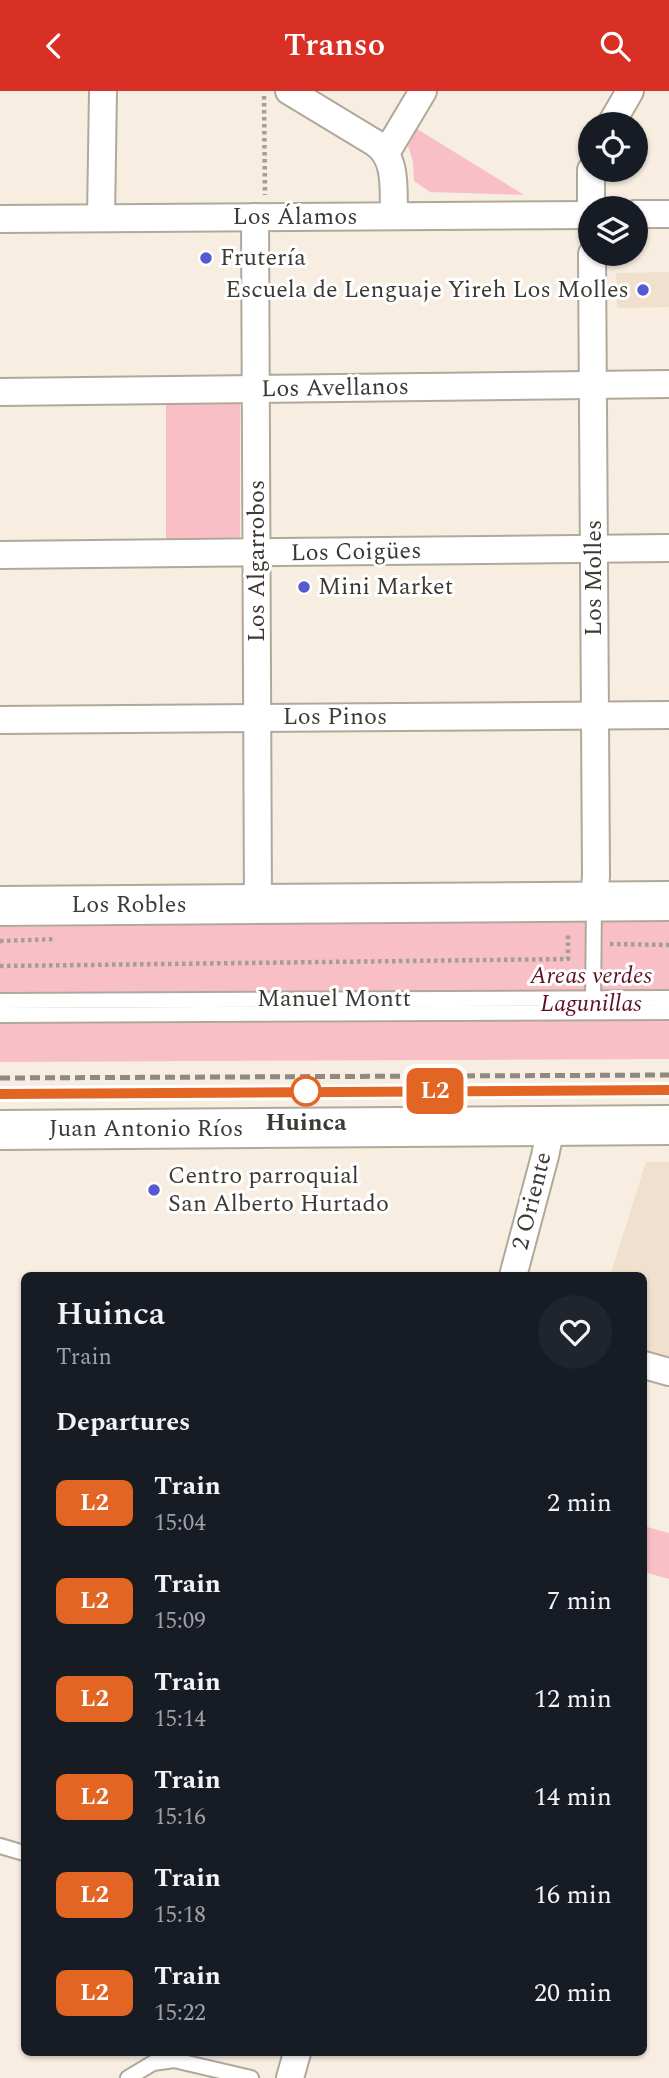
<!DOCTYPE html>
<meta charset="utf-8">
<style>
:root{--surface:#171b24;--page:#20242c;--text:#f1f3f6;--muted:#9ea1a6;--accent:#d93025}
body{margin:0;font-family:Spectral,serif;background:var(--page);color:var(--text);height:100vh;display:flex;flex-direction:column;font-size:26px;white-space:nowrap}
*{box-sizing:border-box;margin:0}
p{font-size:23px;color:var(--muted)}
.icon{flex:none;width:38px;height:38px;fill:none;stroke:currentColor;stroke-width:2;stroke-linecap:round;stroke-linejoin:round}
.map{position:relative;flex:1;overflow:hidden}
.details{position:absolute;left:21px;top:1181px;width:626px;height:784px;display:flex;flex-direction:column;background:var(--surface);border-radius:10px;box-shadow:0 2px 5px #0004}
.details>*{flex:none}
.badge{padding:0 14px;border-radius:10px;font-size:24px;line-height:46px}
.tools{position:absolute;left:578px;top:21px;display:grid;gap:14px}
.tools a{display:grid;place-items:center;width:70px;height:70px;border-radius:50%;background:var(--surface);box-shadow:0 2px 5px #0004;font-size:35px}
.map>.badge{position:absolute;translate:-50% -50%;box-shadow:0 0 0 4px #fff}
h2{padding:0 35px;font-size:26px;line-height:63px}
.round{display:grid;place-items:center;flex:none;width:74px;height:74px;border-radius:37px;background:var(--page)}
.head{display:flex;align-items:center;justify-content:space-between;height:119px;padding:0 35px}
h1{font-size:33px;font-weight:600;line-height:52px}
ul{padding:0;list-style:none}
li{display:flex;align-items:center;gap:21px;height:98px;padding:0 35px}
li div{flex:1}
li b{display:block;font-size:26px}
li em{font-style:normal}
li .badge{min-width:77px;font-weight:700;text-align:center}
header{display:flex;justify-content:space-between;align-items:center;height:91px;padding:0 35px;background:var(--accent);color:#fff;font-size:32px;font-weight:600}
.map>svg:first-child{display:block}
.built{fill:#f0e1ce}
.green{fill:#f8c0c6}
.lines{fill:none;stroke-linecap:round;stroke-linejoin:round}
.service-casing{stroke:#b1a89c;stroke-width:18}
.minor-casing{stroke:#b1a89c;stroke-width:30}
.primary-casing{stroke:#b1a89c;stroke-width:42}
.path{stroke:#a59e95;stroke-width:4.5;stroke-dasharray:3.5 3.5;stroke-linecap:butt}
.service{stroke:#fff;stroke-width:14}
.minor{stroke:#fff;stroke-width:26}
.primary{stroke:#fff;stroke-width:38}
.rail{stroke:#8f8981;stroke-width:5;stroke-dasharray:10 5;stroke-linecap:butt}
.line-casing{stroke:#fff;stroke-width:16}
.line{stroke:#e36523;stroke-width:10}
.poi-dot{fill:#565ad2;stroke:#fff;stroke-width:2.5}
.stop-dot{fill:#fff;stroke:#e36523;stroke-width:3.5}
.labels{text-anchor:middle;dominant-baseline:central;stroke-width:6;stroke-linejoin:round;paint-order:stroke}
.street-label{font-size:24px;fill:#3d3a35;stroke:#fff}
.poi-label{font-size:24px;fill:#3d3a35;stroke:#fff;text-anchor:start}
.park-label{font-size:24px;font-style:italic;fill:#5e1124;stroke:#fff}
.stop-label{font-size:24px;font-weight:bold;fill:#3d3a35;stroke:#fff}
</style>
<header><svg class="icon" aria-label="back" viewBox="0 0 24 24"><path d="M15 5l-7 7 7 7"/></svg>Transo<svg class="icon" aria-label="search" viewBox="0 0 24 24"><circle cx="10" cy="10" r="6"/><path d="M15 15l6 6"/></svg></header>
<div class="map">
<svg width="669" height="1987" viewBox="0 0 669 1987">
<rect width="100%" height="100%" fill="#f7ede0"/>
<g class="built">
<path d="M669,181V216L617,217L616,182Z"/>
<path d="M646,1071H669V1267L644,1260V1185H610Z"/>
</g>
<g class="green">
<path d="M417,38L524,104L430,101L414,90L413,71L408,55Z"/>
<rect x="166" y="312" width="74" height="142"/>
<path d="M669,828V968L0,971V836Z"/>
<path d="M644,1435L669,1442V1488L644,1481Z"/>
</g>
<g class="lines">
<defs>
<g id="service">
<path d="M0,910L669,907"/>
<path d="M593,914L594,812"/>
<path d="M0,924L669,921"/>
<path d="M0,1755L24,1762"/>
<path d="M128,1987L153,1972L174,1969L251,1987"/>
</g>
<g id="minor">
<path d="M289,0L375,52C398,67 393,101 394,125"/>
<path d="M611,33L630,0"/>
<path d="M386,62L423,0"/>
<path d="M591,79V117"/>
<path d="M635,123H669"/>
<path d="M255,126L258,813"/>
<path d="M101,127L103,0"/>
<path d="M0,128L590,124"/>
<path d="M592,163L596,785L594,811"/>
<path d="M0,301L669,293"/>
<path d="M0,464L669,457"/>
<path d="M0,629L669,624"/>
<path d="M513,1185L545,1065L551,1036"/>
<path d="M644,1274L669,1281"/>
<path d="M290,1987L297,1962"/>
</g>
<g id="primary">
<path d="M0,815L669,810"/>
<path d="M0,1039L669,1034"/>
</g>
</defs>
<use href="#service" class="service-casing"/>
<use href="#minor" class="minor-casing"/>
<use href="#primary" class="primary-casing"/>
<g class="path">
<path d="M264,5L265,104"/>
<path d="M0,850L56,848"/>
<path d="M610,853L669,854"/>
<path d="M0,875L568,868V842"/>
</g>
<use href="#service" class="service"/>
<use href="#minor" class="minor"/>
<use href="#primary" class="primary"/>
<g class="rail">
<path d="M0,987L669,984"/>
<path d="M0,1003L669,999"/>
</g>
</g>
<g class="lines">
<defs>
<path id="line" d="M0,1003L669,999"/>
</defs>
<use href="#line" class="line-casing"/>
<use href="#line" class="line"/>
</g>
<g class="poi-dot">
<circle cx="206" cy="167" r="7"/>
<circle cx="643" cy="199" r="7"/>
<circle cx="304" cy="496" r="7"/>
<circle cx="154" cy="1099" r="7"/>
</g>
<circle class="stop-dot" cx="306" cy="1000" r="14"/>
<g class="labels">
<g class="street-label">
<text x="295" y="126">Los Álamos</text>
<text transform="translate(335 297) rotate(-1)">Los Avellanos</text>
<text transform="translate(356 461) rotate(-1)">Los Coigües</text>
<text transform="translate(257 470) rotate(-90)">Los Algarrobos</text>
<text transform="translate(594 487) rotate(-90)">Los Molles</text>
<text x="335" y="626">Los Pinos</text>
<text x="129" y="814">Los Robles</text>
<text x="334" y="908">Manuel Montt</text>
<text x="146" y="1038">Juan Antonio Ríos</text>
<text transform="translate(532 1110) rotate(-76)">2 Oriente</text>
</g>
<g class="poi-label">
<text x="220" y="167">Frutería</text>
<text x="629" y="199" text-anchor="end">Escuela de Lenguaje Yireh Los Molles</text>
<text x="318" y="496">Mini Market</text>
<text x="168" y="1085">Centro parroquial<tspan x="168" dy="28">San Alberto Hurtado</tspan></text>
</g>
<g class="park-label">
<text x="591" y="885">Areas verdes<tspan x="591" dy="28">Lagunillas</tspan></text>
</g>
<g class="stop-label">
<text x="306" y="1032">Huinca</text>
</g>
</g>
</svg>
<div class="tools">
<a><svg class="icon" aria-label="locate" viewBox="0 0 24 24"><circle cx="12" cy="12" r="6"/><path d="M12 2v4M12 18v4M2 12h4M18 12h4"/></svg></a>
<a><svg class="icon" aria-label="layers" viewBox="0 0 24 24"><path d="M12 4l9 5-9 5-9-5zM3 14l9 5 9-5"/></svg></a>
</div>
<b class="badge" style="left:435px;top:1000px;background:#e36523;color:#fff">L2</b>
<section class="details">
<div class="head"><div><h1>Huinca</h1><p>Train</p></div><a class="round"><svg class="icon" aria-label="heart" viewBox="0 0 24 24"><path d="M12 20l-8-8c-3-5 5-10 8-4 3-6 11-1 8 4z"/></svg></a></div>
<h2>Departures</h2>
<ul>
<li><span class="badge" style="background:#e36523;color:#fff">L2</span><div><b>Train</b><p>15:04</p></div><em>2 min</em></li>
<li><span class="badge" style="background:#e36523;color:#fff">L2</span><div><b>Train</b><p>15:09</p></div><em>7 min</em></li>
<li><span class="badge" style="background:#e36523;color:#fff">L2</span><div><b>Train</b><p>15:14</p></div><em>12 min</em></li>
<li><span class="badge" style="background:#e36523;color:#fff">L2</span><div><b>Train</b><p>15:16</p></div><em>14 min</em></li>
<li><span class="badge" style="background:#e36523;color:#fff">L2</span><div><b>Train</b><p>15:18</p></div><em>16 min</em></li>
<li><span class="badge" style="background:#e36523;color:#fff">L2</span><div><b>Train</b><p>15:22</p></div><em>20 min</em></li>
</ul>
</section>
</div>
